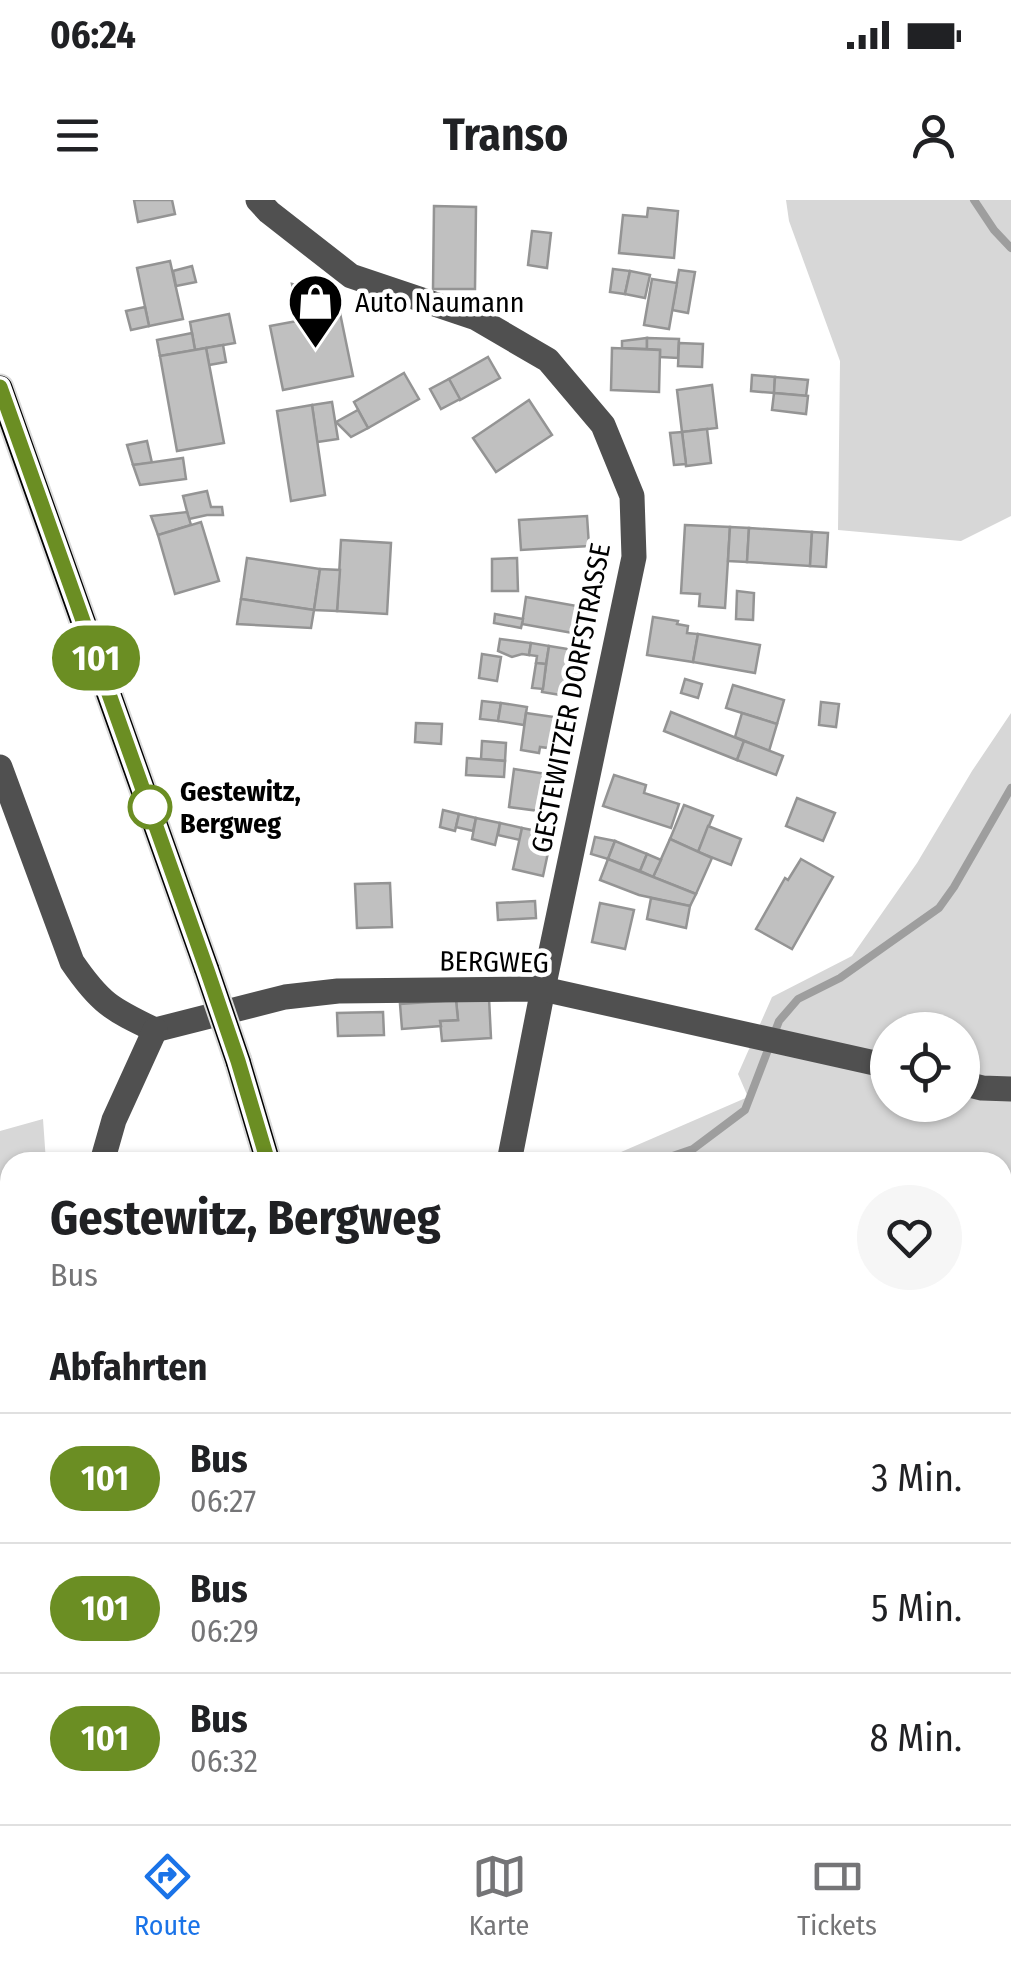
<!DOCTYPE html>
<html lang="de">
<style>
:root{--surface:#fff;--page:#f6f6f6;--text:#202124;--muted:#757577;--line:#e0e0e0;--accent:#1a73e8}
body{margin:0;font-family:"Fira Sans Condensed",sans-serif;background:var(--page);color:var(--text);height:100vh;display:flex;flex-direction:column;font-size:38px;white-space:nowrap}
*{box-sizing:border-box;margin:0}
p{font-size:32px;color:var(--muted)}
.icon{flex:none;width:55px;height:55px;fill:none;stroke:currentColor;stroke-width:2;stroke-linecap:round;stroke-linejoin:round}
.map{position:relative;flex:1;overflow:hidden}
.side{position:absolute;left:0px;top:952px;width:1012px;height:672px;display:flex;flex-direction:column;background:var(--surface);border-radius:30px 30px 0 0;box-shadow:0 2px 8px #0004}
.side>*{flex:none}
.badge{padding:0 20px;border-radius:32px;font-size:35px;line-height:65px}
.buttons{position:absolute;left:870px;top:812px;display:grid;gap:20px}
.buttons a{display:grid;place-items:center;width:110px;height:110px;border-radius:50%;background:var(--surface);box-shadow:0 2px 8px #0004;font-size:50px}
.map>.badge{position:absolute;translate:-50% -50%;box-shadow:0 0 0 5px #fff}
h2{padding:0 50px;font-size:38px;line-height:90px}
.round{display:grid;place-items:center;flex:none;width:105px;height:105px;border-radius:52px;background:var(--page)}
.summary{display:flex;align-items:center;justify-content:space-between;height:170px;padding:0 50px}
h1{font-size:48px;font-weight:700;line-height:75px}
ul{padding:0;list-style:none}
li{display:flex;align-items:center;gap:30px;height:130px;padding:0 50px;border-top:2px solid var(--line)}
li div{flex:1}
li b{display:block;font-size:38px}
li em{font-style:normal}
li .badge{min-width:110px;font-weight:700;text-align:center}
.status{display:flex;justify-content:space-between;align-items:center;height:70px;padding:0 50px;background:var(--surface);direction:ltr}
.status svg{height:28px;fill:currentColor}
header{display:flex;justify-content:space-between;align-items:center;height:130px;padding:0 50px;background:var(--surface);font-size:45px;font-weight:700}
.dock{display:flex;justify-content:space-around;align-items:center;height:140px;border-top:2px solid var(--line);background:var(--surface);font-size:28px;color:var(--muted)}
.dock a{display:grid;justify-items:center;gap:5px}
.dock .on{color:var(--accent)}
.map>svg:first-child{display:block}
.green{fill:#d7d7d7;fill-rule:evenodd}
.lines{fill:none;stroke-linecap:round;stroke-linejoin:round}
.stream{stroke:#9e9e9e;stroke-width:8}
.building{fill:#c0c0c0;stroke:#949494;stroke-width:2.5}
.major-casing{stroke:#dbdbdb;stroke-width:29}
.minor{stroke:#505050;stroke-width:25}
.major{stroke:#000;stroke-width:25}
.major-bridge-casing{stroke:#dbdbdb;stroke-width:29;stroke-linecap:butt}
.major-bridge{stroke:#000;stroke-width:25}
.line-casing{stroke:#fff;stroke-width:22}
.line{stroke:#6b8e23;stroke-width:15}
.stop-dot{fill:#fff;stroke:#6b8e23;stroke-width:5}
.labels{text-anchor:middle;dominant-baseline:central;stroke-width:9;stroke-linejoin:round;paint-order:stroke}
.poi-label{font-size:28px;fill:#000;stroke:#fff;text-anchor:start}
.street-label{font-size:28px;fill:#000;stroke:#fff}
.stop-label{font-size:28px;font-weight:bold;fill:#000;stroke:#fff;text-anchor:start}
</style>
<div class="status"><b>06:24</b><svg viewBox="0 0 49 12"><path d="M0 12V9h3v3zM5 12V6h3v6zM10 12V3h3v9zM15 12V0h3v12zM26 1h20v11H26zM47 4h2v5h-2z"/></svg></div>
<header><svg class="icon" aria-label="menu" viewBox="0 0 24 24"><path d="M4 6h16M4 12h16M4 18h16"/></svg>Transo<svg class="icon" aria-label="person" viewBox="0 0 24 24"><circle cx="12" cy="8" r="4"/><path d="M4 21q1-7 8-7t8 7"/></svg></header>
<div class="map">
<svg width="1011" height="1624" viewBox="0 0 1011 1624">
<rect width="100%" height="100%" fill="#fff"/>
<g class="green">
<path d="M786,0H1011V316L961,341L838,330L840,161L789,21Z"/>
<path d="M1011,513V989L1003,993L1002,962H598L748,897L738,874L772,797L852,756L917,663L972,571ZM888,830H962V905H888Z"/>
<path d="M43,919L46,962H10V995L0,1000V931Z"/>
<path d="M0,1162H10V1266L0,1267Z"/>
</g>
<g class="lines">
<g class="stream">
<path d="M974,0L994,30L1011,48"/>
<path d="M655,962L693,949L745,910L779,821L798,799L840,778L939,708L954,687L1011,588"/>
<path d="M0,1015L10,1007"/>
</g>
</g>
<g class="building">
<path d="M134,0H172L175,14L138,22Z"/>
<path d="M434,6L476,7L475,89H433Z"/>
<path d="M648,8L678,11L674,58L619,53L623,15L647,17Z"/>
<path d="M532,31L551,33L547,68L528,65Z"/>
<path d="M170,61L183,119L149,126L137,68Z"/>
<path d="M192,66L196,82L176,86L173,71Z"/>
<path d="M613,69L630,71L625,94L610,92Z"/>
<path d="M679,70L695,72L688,113L672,110Z"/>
<path d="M630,71L650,75L645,98L625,94Z"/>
<path d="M652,79L677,83L669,129L644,125Z"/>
<path d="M292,84L337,94L340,113L300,120Z"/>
<path d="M145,107L149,126L131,130L126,111Z"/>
<path d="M340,113L353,176L283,190L270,126Z"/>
<path d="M229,114L235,143L195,150L190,122Z"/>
<path d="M192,133L195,150L160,156L157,140Z"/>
<path d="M647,138V149L622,148V141Z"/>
<path d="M647,138L679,139L678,158L660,157V150L647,149Z"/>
<path d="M679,143L703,144L702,167L678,166Z"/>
<path d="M223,145L226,162L209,165L206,148Z"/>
<path d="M206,148L224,243L177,251L160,156Z"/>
<path d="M612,148L660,150L659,192L611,190Z"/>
<path d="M488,157L500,178L460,200L449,179Z"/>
<path d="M404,173L419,199L368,228L354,202Z"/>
<path d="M752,175L775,177L774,193L751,191Z"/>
<path d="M775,177L808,180L806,196L774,193Z"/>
<path d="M449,179L460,199L441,209L430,189Z"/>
<path d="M712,185L717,228L682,232L677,190Z"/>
<path d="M774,193L808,196L806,214L772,210Z"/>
<path d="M529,200L552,235L496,272L473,238Z"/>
<path d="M332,202L338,239L317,242L312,205Z"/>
<path d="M312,205L325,295L291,301L277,211Z"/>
<path d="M358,210L368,228L351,237L336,222Z"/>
<path d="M707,229L711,263L686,266L682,232Z"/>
<path d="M682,232L686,264L674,265L670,233Z"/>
<path d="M147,241L152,263L133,265L127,245Z"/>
<path d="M183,258L186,279L140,285L133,265Z"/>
<path d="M207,291L211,307H222L223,315H207L189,319L183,296Z"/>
<path d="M187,312L191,325L158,335L151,316Z"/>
<path d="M587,316L589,346L521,350L519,320Z"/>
<path d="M201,322L219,381L175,394L158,335Z"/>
<path d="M685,325L730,327L725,408L699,406L700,394L681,393Z"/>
<path d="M730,327L749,328L747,362L728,361Z"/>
<path d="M749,328L812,332L810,366L747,362Z"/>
<path d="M812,332L828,333L826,367L810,366Z"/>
<path d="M341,340L391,343L387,414L337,411Z"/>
<path d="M247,358L320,369L314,410L241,399Z"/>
<path d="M517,358L518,391H492V359Z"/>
<path d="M320,369L340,370L337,411L314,410Z"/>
<path d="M737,391L754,393L753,420L736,419Z"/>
<path d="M526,397L588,408L584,435L522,424Z"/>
<path d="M241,399L314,410L311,428L237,424Z"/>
<path d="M495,414L523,419L521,428L494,423Z"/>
<path d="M653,417L678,421L677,424L688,426L687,433L698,434L693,462L647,455Z"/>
<path d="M698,434L760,445L755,473L693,462Z"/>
<path d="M500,439L531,443L529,455L522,454L512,457L498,451Z"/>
<path d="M531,443L549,446L546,464L536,463L537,456L529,455Z"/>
<path d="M549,446L580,451L573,497L542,492Z"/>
<path d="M482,454L501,457L497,481L479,478Z"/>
<path d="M536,463L546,464L543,489L532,488Z"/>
<path d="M685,479L702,484L698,498L681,493Z"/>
<path d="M733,485L784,500L777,524L726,508Z"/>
<path d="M482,501L501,503L498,521L480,519Z"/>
<path d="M821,502L839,504L836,527L819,525Z"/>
<path d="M501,503L527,507L524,525L498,521Z"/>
<path d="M671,512L744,541L737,560L664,531Z"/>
<path d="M526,513L561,518L556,549L540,547L539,553L521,550Z"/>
<path d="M742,513L777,524L769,551L735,537Z"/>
<path d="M416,523L442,524L441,544L415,542Z"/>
<path d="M482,541L506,543L505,561L481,559Z"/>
<path d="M744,541L783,556L776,575L737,560Z"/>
<path d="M467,558L505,561L504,577L466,575Z"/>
<path d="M514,569L553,575L547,612L509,607Z"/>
<path d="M614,575L646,585L644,593L679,604L671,628L603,606Z"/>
<path d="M797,598L835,613L823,641L786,626Z"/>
<path d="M684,605L713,616L698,652L670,639Z"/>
<path d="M443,610L459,614L455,631L440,627Z"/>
<path d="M459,614L476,618L473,631L456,627Z"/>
<path d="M476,618L500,623L495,645L472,639Z"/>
<path d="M500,623L522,628L520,640L498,635Z"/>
<path d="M708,626L741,639L731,665L698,652Z"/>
<path d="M522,628L552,634L543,676L513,669Z"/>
<path d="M595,637L615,641L608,659L591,654Z"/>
<path d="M670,639L712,658L696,694L653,677Z"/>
<path d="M615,641L647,654L640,671L608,659Z"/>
<path d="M647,654L661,660L653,677L640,671Z"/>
<path d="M608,659L696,694L690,706L639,695L600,680Z"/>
<path d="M801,659L833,677L792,749L756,729L785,678L788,680Z"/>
<path d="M390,683L392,727L357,728L355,684Z"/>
<path d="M651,698L690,706L686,728L647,719Z"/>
<path d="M535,701L536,718L498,720L497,703Z"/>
<path d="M600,703L634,710L625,749L592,742Z"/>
<path d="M489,798L491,838L442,841L440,821L458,820L456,800Z"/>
<path d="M456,800L458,820L440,821L441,826L402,829L400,804Z"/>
<path d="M383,812L384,835L338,836L337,813Z"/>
<path d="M10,1341V1421L7,1428L4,1426L0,1436V1351L6,1350Z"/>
<path d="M96,1615H175L182,1618L180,1624H92Z"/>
</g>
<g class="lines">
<defs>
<g id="major">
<path d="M0,188L207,770"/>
<path d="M238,861L268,962"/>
<path d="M327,1624L328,1615"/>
</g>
</defs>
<use href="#major" class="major-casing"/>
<g class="minor">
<path d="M258,0L269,12L351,76L476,118L548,160L603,225L632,296L634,357L543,789L509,962"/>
<path d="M0,567L72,762C100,803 111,809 155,830"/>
<path d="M155,830L285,797L338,791L543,789L888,866"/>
<path d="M962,883L982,888L1011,889"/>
<path d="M102,962L114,920L155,830"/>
<path d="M0,1580L10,1585"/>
<path d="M40,1624L44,1615"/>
<path d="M197,1624L198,1615"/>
</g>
<use href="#major" class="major"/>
<defs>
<path id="major-bridge" d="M207,770L238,861"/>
</defs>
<use href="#major-bridge" class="major-bridge-casing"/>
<use href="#major-bridge" class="major-bridge"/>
</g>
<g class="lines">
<defs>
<path id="line" d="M0,187L207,770L238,861L268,962"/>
</defs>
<use href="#line" class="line-casing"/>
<use href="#line" class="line"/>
</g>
<defs>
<symbol id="shop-pin" viewBox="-11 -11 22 30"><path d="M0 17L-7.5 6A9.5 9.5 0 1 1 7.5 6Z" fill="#000" stroke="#fff"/><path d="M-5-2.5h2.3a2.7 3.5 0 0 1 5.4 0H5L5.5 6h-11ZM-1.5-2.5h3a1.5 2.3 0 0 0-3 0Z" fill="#fff"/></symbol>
</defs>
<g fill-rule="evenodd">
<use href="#shop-pin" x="284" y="70" width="63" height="86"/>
</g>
<circle class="stop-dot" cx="150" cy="607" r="20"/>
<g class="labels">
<g class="poi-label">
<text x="355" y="102">Auto Naumann</text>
</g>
<g class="street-label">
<text transform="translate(571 498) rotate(-79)">GESTEWITZER DORFSTRASSE</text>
<text transform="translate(494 762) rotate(1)">BERGWEG</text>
</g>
<g class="stop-label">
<text x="180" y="591">Gestewitz,<tspan x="180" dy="32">Bergweg</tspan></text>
</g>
</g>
</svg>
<div class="buttons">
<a><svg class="icon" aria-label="locate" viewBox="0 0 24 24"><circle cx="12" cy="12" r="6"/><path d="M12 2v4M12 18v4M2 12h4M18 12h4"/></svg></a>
</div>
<b class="badge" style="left:96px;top:458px;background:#6b8e23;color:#fff">101</b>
<section class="side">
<div class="summary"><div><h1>Gestewitz, Bergweg</h1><p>Bus</p></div><a class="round"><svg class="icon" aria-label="heart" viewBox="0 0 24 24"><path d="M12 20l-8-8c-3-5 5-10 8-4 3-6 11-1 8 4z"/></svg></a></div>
<h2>Abfahrten</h2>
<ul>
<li><span class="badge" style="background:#6b8e23;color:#fff">101</span><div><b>Bus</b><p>06:27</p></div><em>3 Min.</em></li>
<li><span class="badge" style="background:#6b8e23;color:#fff">101</span><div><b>Bus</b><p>06:29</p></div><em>5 Min.</em></li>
<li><span class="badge" style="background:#6b8e23;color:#fff">101</span><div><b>Bus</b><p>06:32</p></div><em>8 Min.</em></li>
</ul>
</section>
</div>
<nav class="dock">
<a class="on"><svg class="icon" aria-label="directions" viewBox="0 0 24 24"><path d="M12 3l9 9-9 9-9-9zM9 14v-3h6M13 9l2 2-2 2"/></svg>Route</a>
<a><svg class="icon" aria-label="map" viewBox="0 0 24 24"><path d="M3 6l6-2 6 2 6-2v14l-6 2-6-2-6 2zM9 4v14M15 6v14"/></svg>Karte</a>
<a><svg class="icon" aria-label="tickets" viewBox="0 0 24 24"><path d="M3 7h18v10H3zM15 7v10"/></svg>Tickets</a>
</nav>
